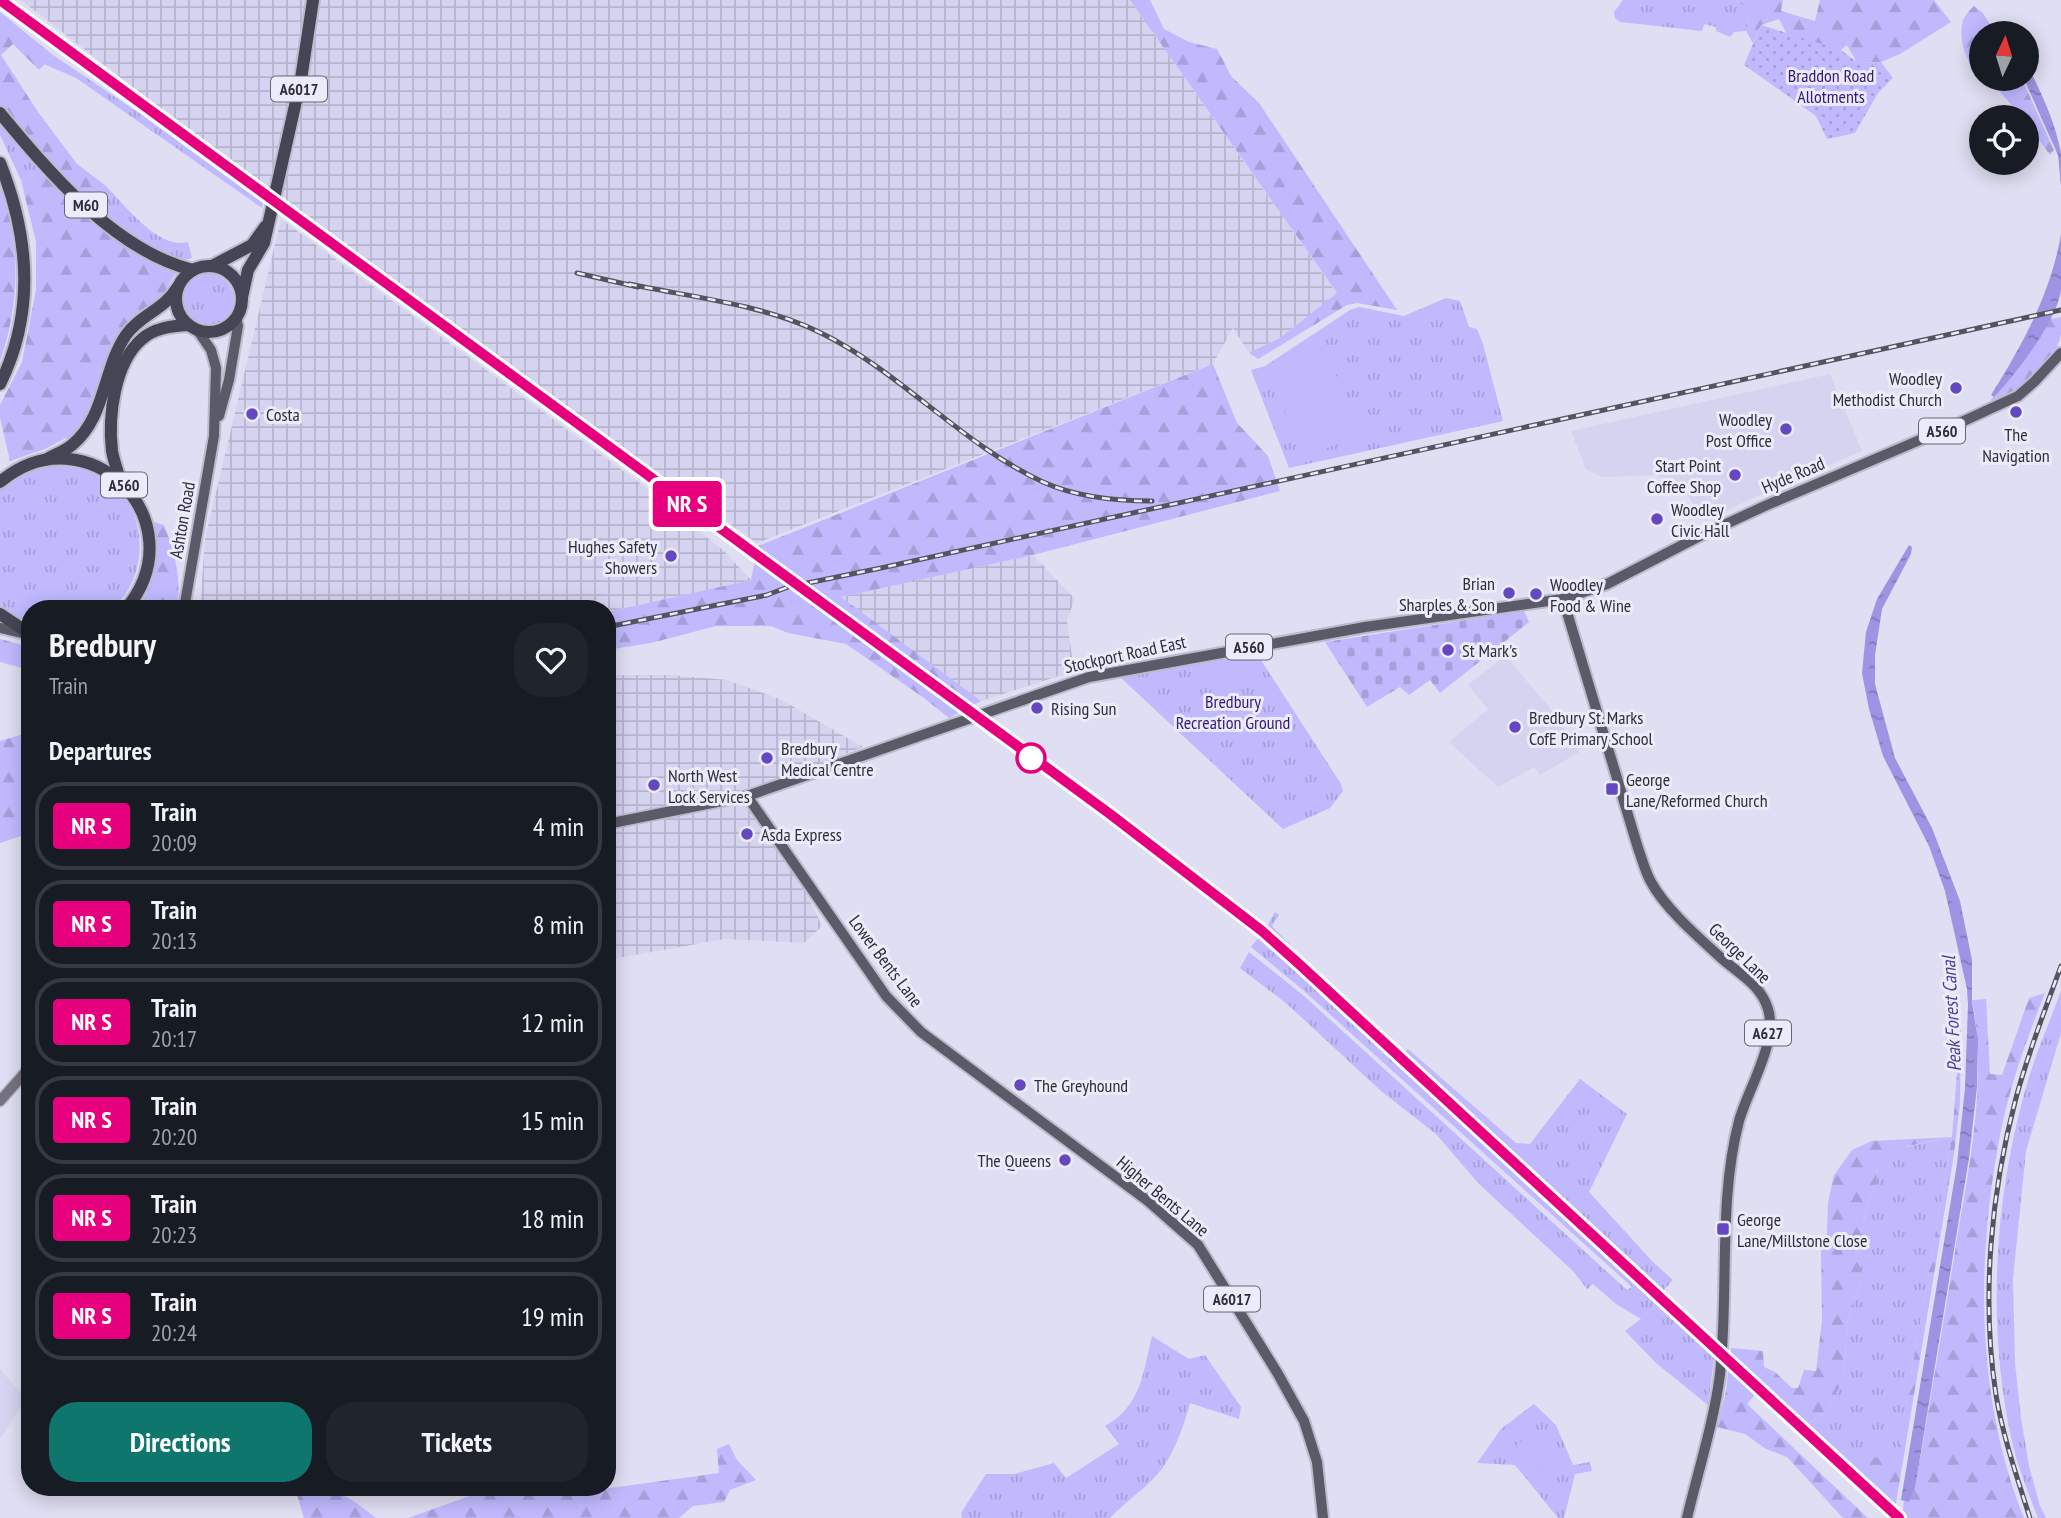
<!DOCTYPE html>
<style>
:root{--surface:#171b24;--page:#20242c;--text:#f1f3f6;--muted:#9ea1a6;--line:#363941;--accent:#0f766e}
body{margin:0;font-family:"PT Sans Narrow",sans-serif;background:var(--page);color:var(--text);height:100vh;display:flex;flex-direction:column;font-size:26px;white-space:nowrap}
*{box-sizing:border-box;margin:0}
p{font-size:23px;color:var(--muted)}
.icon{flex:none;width:38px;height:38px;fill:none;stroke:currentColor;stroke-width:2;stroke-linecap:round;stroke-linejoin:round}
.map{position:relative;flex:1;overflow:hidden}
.panel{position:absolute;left:21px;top:600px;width:595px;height:896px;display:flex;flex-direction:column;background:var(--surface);border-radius:28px;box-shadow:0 4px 18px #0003}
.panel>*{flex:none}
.badge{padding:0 14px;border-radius:5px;font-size:24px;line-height:46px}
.needle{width:46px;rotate:4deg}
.fabs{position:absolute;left:1969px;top:21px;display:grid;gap:14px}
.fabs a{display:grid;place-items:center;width:70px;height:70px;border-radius:50%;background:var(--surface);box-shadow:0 4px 18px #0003;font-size:35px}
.map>.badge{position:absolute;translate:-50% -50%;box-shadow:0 0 0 4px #fff}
h2{padding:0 28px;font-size:26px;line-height:63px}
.round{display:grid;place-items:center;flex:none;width:74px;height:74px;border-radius:28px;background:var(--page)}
.summary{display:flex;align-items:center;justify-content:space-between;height:119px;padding:0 28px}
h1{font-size:33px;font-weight:700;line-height:52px}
.action{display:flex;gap:14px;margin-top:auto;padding:14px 28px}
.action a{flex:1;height:80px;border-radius:28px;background:var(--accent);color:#fff;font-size:28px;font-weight:700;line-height:80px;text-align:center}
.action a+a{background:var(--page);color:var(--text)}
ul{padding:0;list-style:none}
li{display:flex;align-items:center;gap:21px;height:88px;margin:0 14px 10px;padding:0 14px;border:4px solid var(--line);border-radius:28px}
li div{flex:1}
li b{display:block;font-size:26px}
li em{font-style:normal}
li .badge{min-width:77px;font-weight:700;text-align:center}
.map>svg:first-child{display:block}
.built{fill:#d5d3ef}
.industrial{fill:url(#industrial-grid)}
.grass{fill:url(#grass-tufts)}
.forest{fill:url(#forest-firs)}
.cemetery{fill:url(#cemetery-stones)}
.garden{fill:url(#garden-dots)}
.pitch{fill:#c0b9fe}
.water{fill:url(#water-ripples)}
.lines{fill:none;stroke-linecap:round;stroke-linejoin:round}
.secondary-casing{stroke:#bcbbcc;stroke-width:13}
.primary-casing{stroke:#bcbbcc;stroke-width:14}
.highway-casing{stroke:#bcbbcc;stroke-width:16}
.secondary{stroke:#74737f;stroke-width:10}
.primary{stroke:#5b5a69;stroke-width:10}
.highway{stroke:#464556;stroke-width:12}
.rail-casing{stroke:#54535e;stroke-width:5}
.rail{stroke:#ecebfc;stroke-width:2.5;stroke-dasharray:8;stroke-linecap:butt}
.line-casing{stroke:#fff;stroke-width:16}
.line{stroke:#e6007e;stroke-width:10}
.poi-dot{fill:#6448c1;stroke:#ecebfc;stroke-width:2.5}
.stop-dot{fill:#fff;stroke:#e6007e;stroke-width:3.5}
.labels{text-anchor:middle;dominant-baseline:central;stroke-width:6;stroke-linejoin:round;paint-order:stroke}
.shield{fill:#ecebfc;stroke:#686771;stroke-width:2}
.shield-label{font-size:16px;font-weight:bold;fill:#2f2e36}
.park-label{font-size:18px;fill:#341975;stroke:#ecebfc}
.poi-label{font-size:18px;fill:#2f2e36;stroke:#ecebfc;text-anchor:start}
.street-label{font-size:18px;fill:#2f2e36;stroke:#ecebfc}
.water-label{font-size:19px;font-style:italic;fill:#503d99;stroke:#ecebfc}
</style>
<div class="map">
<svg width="2061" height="1518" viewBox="0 0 2061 1518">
<defs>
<pattern id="industrial-grid" width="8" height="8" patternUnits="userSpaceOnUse" patternTransform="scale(1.75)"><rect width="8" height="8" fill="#d5d3ef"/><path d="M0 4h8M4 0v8" fill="none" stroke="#b7b5ce"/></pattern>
<pattern id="grass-tufts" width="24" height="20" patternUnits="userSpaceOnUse" patternTransform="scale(1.75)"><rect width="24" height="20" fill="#c0b9fe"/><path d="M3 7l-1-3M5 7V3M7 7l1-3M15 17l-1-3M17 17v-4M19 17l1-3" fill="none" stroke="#a59fda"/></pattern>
<pattern id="forest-firs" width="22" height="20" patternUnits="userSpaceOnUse" patternTransform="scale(1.75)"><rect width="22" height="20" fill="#c0b9fe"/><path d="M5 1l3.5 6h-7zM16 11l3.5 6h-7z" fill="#a59fda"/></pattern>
<pattern id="cemetery-stones" width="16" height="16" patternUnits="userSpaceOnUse" patternTransform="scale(1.75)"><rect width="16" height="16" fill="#c0b9fe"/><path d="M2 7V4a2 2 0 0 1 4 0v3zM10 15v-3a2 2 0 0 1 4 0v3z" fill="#a59fda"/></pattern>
<pattern id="garden-dots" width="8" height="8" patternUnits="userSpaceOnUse" patternTransform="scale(1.75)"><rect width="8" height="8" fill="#c0b9fe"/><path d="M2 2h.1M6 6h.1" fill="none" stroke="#a59fda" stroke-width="1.8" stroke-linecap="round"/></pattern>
<pattern id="water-ripples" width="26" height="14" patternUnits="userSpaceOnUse" patternTransform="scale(1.75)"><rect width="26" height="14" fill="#9d94e3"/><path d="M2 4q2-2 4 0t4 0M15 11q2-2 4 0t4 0" fill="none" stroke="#8079b9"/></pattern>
</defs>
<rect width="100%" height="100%" fill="#dfdef2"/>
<g class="built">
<path d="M1830,374L1862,451L1770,490L1705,521L1684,490L1657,475L1602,477L1586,469L1571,431Z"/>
<path d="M1503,658L1509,660L1553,712L1579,752L1540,775L1534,767L1498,787L1449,742L1488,709L1468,685Z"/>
<path d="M0,1369L26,1399L0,1439Z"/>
</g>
<g class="industrial">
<path d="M21,0H1130L1337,294L1280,338L1249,353L1233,328L1213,364L757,543L505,365L151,101Z"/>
<path d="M281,219L641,484L725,552L751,580L607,612V609H200L205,539Z"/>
<path d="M1033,555L1075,599L1067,620L1074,671L981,701L840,597Z"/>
<path d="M607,675H670L727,680L780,699L863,747L743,793L802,884L822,926L804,943L725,939L607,960V832L614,830L607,810Z"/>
</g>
<g class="grass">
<path d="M1623,0H1736L1751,12L1746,31L1734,32L1730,37L1716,31V27L1704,24L1702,31L1620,22L1615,18L1614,12Z"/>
<path d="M53,55L139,113L263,203L262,208L76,78L44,64Z"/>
<path d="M0,122L41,170L21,180L0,135Z"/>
<path d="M105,185C125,205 158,250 188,242L192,258C166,270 110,218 89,202Z"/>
<circle cx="207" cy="300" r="27"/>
<path d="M1446,298L1460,301L1469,327L1477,329L1483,344L1503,421L1289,468L1251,370L1265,366L1350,310L1359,307L1404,316Z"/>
<path d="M44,466C64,466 80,466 97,475C149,499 153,574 112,609H30V624L24,623L0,606V489L19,474Z"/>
<path d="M1257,654L1341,784L1343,791L1330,808L1283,829L1120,677Z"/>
<path d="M1275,912L1279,915L1272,926C1314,971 1361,1009 1404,1052L1408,1049L1516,1143L1530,1144L1580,1079L1627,1114L1589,1192L1652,1261L1673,1280L1660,1294L1704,1339L1716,1343L1708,1405L1656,1363L1625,1331L1641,1319L1616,1304L1593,1284L1587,1289L1573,1271L1479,1184L1436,1134L1381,1091L1287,1004L1240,968L1249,952L1304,996L1627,1290L1632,1287L1303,990L1251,947L1259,937L1635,1282L1646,1273L1265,930Z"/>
<path d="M2061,991V1033L2026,1151L2013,1278L2015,1363L2021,1418L2029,1466L2040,1506L2046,1518H2038C2028,1492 2017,1465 2011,1437C1987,1325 1994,1201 2025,1091C2034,1057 2049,1024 2061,991Z"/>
<path d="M1952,1137L1897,1457L1867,1458L1830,1447L1806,1425L1827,1411L1844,1379L1847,1323L1861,1280V1235L1868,1200L1877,1183L1876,1164L1906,1147Z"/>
<path d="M1152,1336L1189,1359L1205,1355L1241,1407L1239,1419L1190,1403C1184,1426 1172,1460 1155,1477C1141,1492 1124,1503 1110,1518H962L961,1513L986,1474H1014L1054,1463L1066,1478L1119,1444L1105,1426C1141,1406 1143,1373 1152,1336Z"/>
<path d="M1534,1404L1556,1425L1573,1465L1590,1462L1592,1471L1575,1474L1564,1518H1558L1515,1465L1477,1463L1501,1429Z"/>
</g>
<g class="forest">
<path d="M1130,0H1150L1164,29L1189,42L1217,49L1231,76L1259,103L1397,310L1357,303L1347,305L1258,359L1249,353L1280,338L1337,293Z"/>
<path d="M1736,0H1783L1781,11L1815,21L1820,0H1934L1951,22L1900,54L1881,62L1857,63L1847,45L1839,51L1790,40L1779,19L1761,25L1753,43L1746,31L1751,12Z"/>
<path d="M1974,6L1983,13L1995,33H1981V74C1965,63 1958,39 1963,20C1965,15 1970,10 1974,6Z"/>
<path d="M0,12L53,55L39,70L13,44L1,55L38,112L77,164L105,185L89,202L51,167L0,107Z"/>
<path d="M1989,79H2022L2054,150L2050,155L2027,123L2026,117H2022Z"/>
<path d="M41,170C81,208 124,253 177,272C169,281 166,295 156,303C145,312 131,317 122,329C97,362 101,412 69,440L66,438L45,449L10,461L0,418V405L22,362L36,290V242L21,180Z"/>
<path d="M0,187C21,244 20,304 0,361Z"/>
<path d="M2061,317C2061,322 2061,329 2061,334C2055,367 2019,392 1990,401L2037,341L2050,319Z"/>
<path d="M1213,364L1237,423L1268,456L1280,491L1033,555L841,597L981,701L949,718L924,698L846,644L788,633L771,626H716L651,643L607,650V612L751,580L758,546Z"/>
<path d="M151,521L164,525C175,551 182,582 177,609H137C157,582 158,553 151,521Z"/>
<path d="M0,639L30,647V670L0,662Z"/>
<path d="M30,732V833L0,843V741Z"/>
<path d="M2045,993C2025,1043 2007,1093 1998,1146C1976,1268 1977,1401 2024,1518H1904L1902,1516L1904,1501H1909L1915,1488C1929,1407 1943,1326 1956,1245C1969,1168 1988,1077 1972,1000L1986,999L1990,1074L2002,1075L2029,998Z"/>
<path d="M1961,1022L1960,1103L1954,1154L1895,1509L1830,1447L1867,1458L1897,1456L1952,1137L1908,1146L1876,1164L1877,1183L1868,1200L1861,1235V1280L1847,1323L1844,1379L1827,1411L1806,1425L1762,1386L1747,1404L1868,1518H1843L1787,1457L1766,1449L1745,1434L1717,1427L1726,1391L1731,1348L1763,1351L1764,1367L1775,1372L1792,1388H1798L1804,1370L1816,1371L1822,1320L1821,1251L1827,1233L1828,1203L1834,1175L1852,1150L1872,1141L1952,1137Z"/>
<path d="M729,1444L737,1460L756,1480L730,1490L724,1502L693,1506L679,1518H408L492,1488H566L567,1494L719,1473L717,1449Z"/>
<path d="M295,1488C336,1487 344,1493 376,1518H304Z"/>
</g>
<path class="cemetery" d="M1524,611L1529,622L1440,693L1430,680L1409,695L1400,687L1367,707L1325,642Z"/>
<path class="garden" d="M1761,25L1841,50L1858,63L1881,62L1893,78L1878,93L1855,133L1827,139L1816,116L1744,65Z"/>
<g class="pitch">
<path d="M1323,345L1361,433L1304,458L1267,369Z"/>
<path d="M1234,665L1241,705L1223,708L1217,668Z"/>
<path d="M1527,1434L1554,1456L1543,1469L1516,1446Z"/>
</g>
<g class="water">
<path d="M2027,64C2041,93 2055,121 2061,153C2061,163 2061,176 2061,186L2058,155L2024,79H2026Z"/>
<path d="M2061,234C2061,252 2061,271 2061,289C2058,320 2016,374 1994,397L1991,395C2023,344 2051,293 2061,234Z"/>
<path d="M1909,545L1912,547L1911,554L1882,609L1875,655V684L1895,758L1932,828L1960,901L1972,960V1002L1978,1040L1977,1087L1969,1158L1915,1488L1909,1502L1901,1500L1957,1164L1965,1088L1968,1005L1967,989L1945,891L1929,846L1883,756L1869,709L1862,673L1866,632L1877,599Z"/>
</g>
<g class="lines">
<defs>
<path id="secondary" d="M0,1101L30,1067"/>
<g id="primary">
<path d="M219,416L229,380L238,326L236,317"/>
<path d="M1563,599L1638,848C1642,859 1645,871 1651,882C1665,908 1697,936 1719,956C1737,973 1760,983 1768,1009C1778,1042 1748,1089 1739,1121C1718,1201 1729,1291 1720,1374C1714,1422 1698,1471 1687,1518"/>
<path d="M184,609L214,436L216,368L211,350L198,331"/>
<path d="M0,628L27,634"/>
<path d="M747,796L886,996L921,1032L1148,1201L1198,1245L1278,1374L1304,1421L1317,1462L1323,1518"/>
<path d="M607,824L747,796L1089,677L1365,627L1563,599L1607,584L1698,537L1767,505L1955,425L2018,396L2034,382L2061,353"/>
</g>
<g id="highway">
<path d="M0,113C49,172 115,251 193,270"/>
<path d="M0,163C29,236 36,311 0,384"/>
<path d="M212,266L252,245L265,227"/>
<circle cx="209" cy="299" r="33"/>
<path d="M242,297L248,270L264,243L301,79L313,0"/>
<path d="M49,458C56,454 65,451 72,445C106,417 103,369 126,335C140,315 165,309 177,288"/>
<path d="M0,482C87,409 199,521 126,609"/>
<path d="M121,483C118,472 114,462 112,451C108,417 114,363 142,339C154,328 172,326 188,325"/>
<path d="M0,614L30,634"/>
</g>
</defs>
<use href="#secondary" class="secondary-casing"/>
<use href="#primary" class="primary-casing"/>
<use href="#highway" class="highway-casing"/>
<use href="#secondary" class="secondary"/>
<use href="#primary" class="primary"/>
<use href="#highway" class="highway"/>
<defs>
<g id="rail">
<path d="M0,0L1110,814L1262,931L1640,1278"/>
<path d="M577,273L638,287"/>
<path d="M629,284C690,297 762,304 819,332C900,371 961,444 1043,482C1076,497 1116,501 1152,501"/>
<path d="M607,627L767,595L788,587L881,568L2061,310"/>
<path d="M1760,1389L1899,1518"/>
<path d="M2030,1518C2017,1477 2003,1437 1996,1395C1981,1297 1991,1192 2016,1098C2028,1053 2045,1010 2061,966"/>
</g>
</defs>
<use href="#rail" class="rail-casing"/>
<use href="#rail" class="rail"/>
</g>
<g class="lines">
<defs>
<path id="line" d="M0,0L1110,814L1262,931L1299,964L1899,1518"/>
</defs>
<use href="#line" class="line-casing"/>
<use href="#line" class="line"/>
</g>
<g class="poi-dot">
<circle cx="1956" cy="388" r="7"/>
<circle cx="2016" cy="412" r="7"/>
<circle cx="252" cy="414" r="7"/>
<circle cx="1786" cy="429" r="7"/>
<circle cx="1735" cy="475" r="7"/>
<circle cx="1657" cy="519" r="7"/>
<circle cx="671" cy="556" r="7"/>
<circle cx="1509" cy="593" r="7"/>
<circle cx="1536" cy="594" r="7"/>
<circle cx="1448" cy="650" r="7"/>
<circle cx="1037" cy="708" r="7"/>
<circle cx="1515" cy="727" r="7"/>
<circle cx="767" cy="758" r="7"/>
<circle cx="654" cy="785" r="7"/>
<rect x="1605" y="782" width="14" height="14" rx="3.5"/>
<circle cx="747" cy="834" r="7"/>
<circle cx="1020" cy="1085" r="7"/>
<circle cx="1065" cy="1160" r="7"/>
<rect x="1716" y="1222" width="14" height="14" rx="3.5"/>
</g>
<circle class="stop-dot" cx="1031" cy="758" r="14"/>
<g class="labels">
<g class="shield">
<rect x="271" y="76.5" width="56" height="25" rx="5"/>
<rect x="65" y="192.5" width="42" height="25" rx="5"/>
<rect x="1919" y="418.5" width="46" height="25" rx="5"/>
<rect x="101" y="472.5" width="46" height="25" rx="5"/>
<rect x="1226" y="634.5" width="46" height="25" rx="5"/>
<rect x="1745" y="1020.5" width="46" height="25" rx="5"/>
<rect x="1204" y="1286.5" width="56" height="25" rx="5"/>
</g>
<g class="shield-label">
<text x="299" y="89">A6017</text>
<text x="86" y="205">M60</text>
<text x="1942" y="431">A560</text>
<text x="124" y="485">A560</text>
<text x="1249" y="647">A560</text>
<text x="1768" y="1033">A627</text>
<text x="1232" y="1299">A6017</text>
</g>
<g class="park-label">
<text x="1831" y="75">Braddon Road<tspan x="1831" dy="21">Allotments</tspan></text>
<text x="1233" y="701">Bredbury<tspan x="1233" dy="21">Recreation Ground</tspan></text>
</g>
<g class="poi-label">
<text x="1942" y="378" text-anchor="end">Woodley<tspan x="1942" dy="21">Methodist Church</tspan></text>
<text x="266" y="414">Costa</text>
<text x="1772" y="419" text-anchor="end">Woodley<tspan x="1772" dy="21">Post Office</tspan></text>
<text x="2016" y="434" text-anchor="middle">The<tspan x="2016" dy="21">Navigation</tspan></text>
<text x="1721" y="465" text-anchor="end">Start Point<tspan x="1721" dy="21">Coffee Shop</tspan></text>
<text x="1671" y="509">Woodley<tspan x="1671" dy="21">Civic Hall</tspan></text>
<text x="657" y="546" text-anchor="end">Hughes Safety<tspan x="657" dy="21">Showers</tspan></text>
<text x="1495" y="583" text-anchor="end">Brian<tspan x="1495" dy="21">Sharples &amp; Son</tspan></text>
<text x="1550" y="584">Woodley<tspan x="1550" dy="21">Food &amp; Wine</tspan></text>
<text x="1462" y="650">St Mark's</text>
<text x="1051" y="708">Rising Sun</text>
<text x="1529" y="717">Bredbury St. Marks<tspan x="1529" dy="21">CofE Primary School</tspan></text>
<text x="781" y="748">Bredbury<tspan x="781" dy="21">Medical Centre</tspan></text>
<text x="668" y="775">North West<tspan x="668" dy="21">Lock Services</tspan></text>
<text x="1626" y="779">George<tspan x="1626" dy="21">Lane/Reformed Church</tspan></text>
<text x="761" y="834">Asda Express</text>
<text x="1034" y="1085">The Greyhound</text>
<text x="1051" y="1160" text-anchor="end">The Queens</text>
<text x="1737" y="1219">George<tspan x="1737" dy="21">Lane/Millstone Close</tspan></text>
</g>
<g class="street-label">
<text transform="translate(1793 475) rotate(-23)">Hyde Road</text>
<text transform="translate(182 520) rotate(-80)">Ashton Road</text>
<text transform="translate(1125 654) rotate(-12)">Stockport Road East</text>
<text transform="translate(1740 953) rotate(44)">George Lane</text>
<text transform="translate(886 961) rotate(53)">Lower Bents Lane</text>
<text transform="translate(1163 1196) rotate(40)">Higher Bents Lane</text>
</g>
<g class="water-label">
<text transform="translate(1951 1014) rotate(-93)">Peak Forest Canal</text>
</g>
</g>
</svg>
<div class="fabs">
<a><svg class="needle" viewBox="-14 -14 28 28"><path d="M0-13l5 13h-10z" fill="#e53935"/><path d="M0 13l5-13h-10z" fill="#9ea1a6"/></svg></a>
<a><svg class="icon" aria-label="locate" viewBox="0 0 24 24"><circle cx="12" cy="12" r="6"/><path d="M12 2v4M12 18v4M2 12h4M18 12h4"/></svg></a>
</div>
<b class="badge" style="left:687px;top:504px;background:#e6007e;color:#fff">NR S</b>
<section class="panel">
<div class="summary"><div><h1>Bredbury</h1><p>Train</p></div><a class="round"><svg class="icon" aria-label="heart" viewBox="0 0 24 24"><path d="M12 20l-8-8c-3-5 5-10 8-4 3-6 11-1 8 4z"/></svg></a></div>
<h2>Departures</h2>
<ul>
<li><span class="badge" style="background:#e6007e;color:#fff">NR S</span><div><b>Train</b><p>20:09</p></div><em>4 min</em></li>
<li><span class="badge" style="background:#e6007e;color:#fff">NR S</span><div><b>Train</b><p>20:13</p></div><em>8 min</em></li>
<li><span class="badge" style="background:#e6007e;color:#fff">NR S</span><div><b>Train</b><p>20:17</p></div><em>12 min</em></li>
<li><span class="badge" style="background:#e6007e;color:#fff">NR S</span><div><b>Train</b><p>20:20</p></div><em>15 min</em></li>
<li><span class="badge" style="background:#e6007e;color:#fff">NR S</span><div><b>Train</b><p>20:23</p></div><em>18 min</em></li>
<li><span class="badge" style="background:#e6007e;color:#fff">NR S</span><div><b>Train</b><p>20:24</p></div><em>19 min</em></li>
</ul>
<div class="action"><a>Directions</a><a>Tickets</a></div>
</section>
</div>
